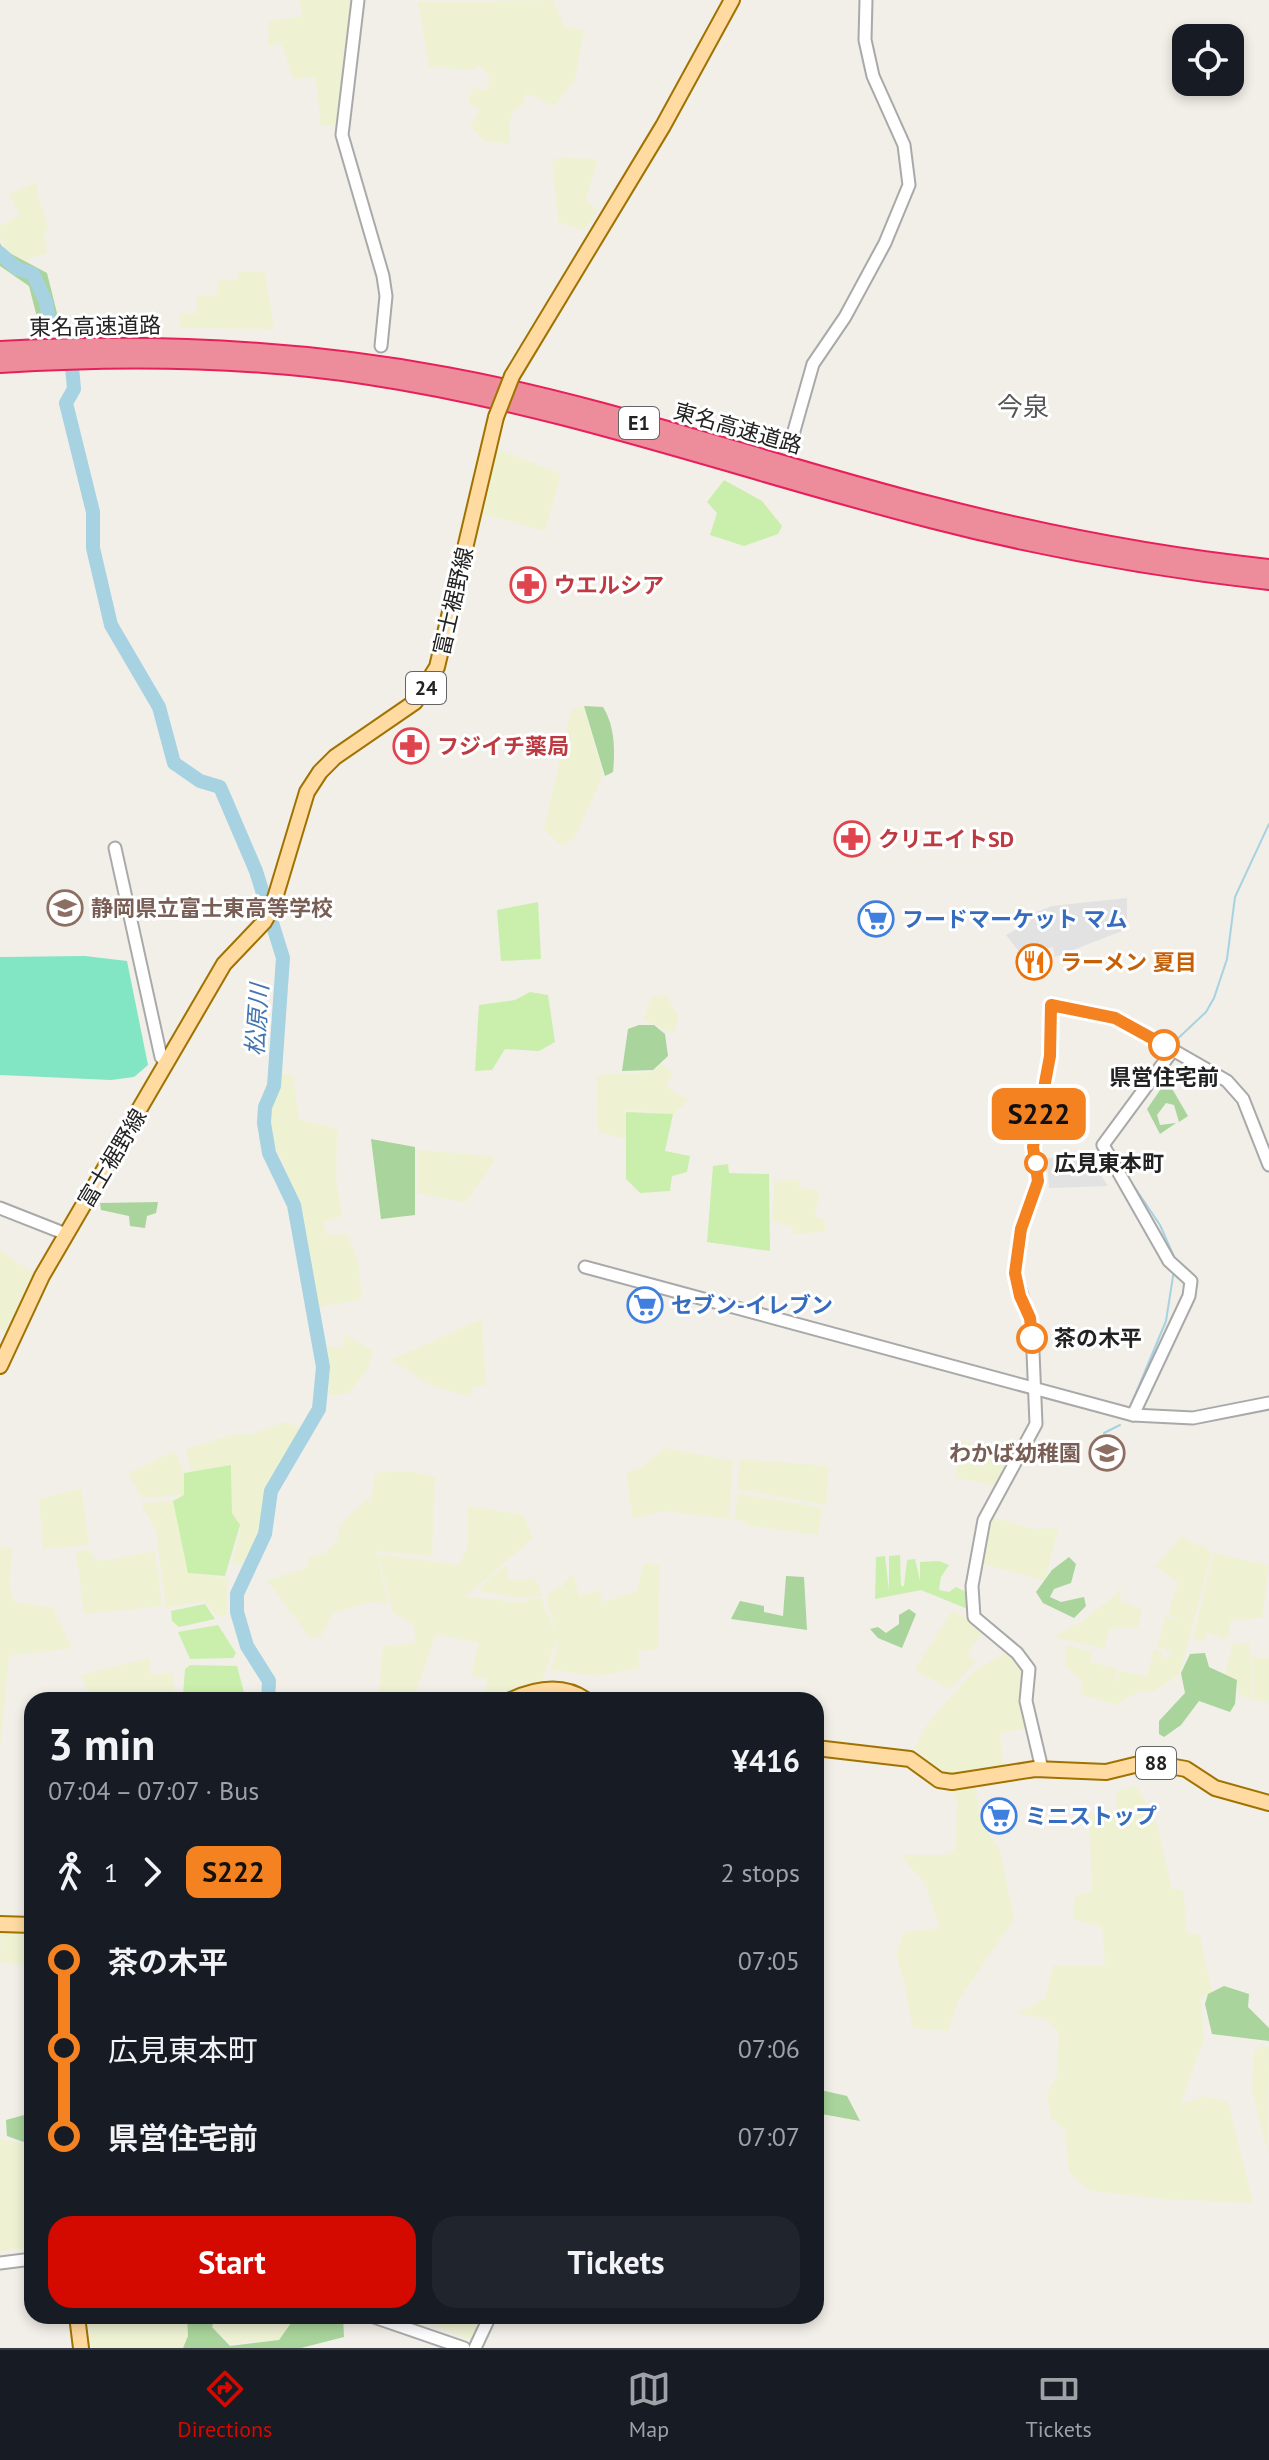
<!DOCTYPE html>
<meta charset="utf-8">
<style>
:root{--surface:#171b24;--page:#20242c;--text:#f1f3f6;--muted:#9ea1a6;--line:#363941;--accent:#d40900}
body{margin:0;font-family:"PT Sans","Noto Sans JP",sans-serif;background:var(--page);color:var(--text);height:100vh;display:flex;flex-direction:column;font-size:30px;white-space:nowrap}
*{box-sizing:border-box;margin:0}
p{font-size:26px;color:var(--muted)}
.icon{flex:none;width:44px;height:44px;fill:none;stroke:currentColor;stroke-width:2;stroke-linecap:round;stroke-linejoin:round}
.map{position:relative;flex:1;overflow:hidden}
.side{position:absolute;left:24px;top:1692px;width:800px;height:632px;display:flex;flex-direction:column;background:var(--surface);border-radius:24px;box-shadow:0 4px 12px #0003}
.side>*{flex:none}
.badge{padding:0 16px;border-radius:12px;font-size:28px;line-height:52px}
.controls{position:absolute;left:1172px;top:24px;display:grid;gap:16px}
.controls a{display:grid;place-items:center;width:72px;height:72px;border-radius:16px;background:var(--surface);box-shadow:0 4px 12px #0003;font-size:40px}
.map>.badge{position:absolute;translate:-50% -50%;box-shadow:0 0 0 4px #fff}
.legs{display:flex;align-items:center;gap:12px;height:88px;padding:0 24px;font-size:26px}
.legs p{margin-inline-start:auto}
.headline{display:flex;align-items:center;justify-content:space-between;height:136px;padding:0 24px}
h1{font-size:44px;font-weight:700;line-height:60px}
.cta{display:flex;gap:16px;margin-top:auto;padding:16px 24px}
.cta a{flex:1;height:92px;border-radius:24px;background:var(--accent);color:#fff;font-size:32px;font-weight:700;line-height:92px;text-align:center}
.cta a+a{background:var(--page);color:var(--text)}
ul{padding:0 24px;list-style:none}
li{display:flex;align-items:center;gap:28px;height:88px;font-size:30px}
li i{display:grid;place-items:center;width:12px;height:100%;margin:0 10px;background:currentColor}
li i::after{content:'';width:20px;height:20px;margin:-10px;border:6px solid;border-radius:50%;background:var(--surface)}
li p{margin-inline-start:auto}
li:first-child i{background:linear-gradient(#0000 50%,currentColor 0)}
li:last-child i{background:linear-gradient(currentColor 50%,#0000 0)}
.tabs{display:flex;justify-content:space-around;align-items:center;height:112px;border-top:2px solid var(--line);background:var(--surface);font-size:22px;color:var(--muted)}
.tabs a{display:grid;justify-items:center;gap:4px}
.tabs .selected{color:var(--accent)}
.map>svg:first-child{display:block}
.farmland{fill:#eef2d3}
.grass{fill:#caefac}
.forest{fill:#a9d49b}
.pitch{fill:#82e5c3}
.parking{fill:#e2e2e2}
.lines{fill:none;stroke-linecap:round;stroke-linejoin:round}
.stream{stroke:#a6d2e2;stroke-width:2}
.river{stroke:#a6d2e2;stroke-width:14}
.tertiary-casing{stroke:#a9a9a9;stroke-width:15}
.primary-casing{stroke:#a07200;stroke-width:18}
.motorway-casing{stroke:#e71f5a;stroke-width:20}
.tertiary{stroke:#fff;stroke-width:11}
.primary{stroke:#ffdaa1;stroke-width:14}
.motorway{stroke:#ed8c9a;stroke-width:16}
.primary-bridge-casing{stroke:#a07200;stroke-width:18;stroke-linecap:butt}
.primary-bridge{stroke:#ffdaa1;stroke-width:14}
.line-1-casing{stroke:#fff;stroke-width:18}
.line-1{stroke:#f58220;stroke-width:12}
.stop-1-dot{fill:#fff;stroke:#f58220;stroke-width:4}
.labels{text-anchor:middle;dominant-baseline:central;stroke-width:6;stroke-linejoin:round;paint-order:stroke}
.shield{fill:#fff;stroke:#646464;stroke-width:2}
.shield-label{font-size:20px;font-weight:bold;fill:#222}
.street-label{font-size:22px;fill:#222;stroke:#fff}
.health-label{font-size:22px;font-weight:bold;fill:#be3a42;stroke:#fff;text-anchor:start}
.education-label{font-size:22px;font-weight:bold;fill:#785e54;stroke:#fff;text-anchor:start}
.shop-label{font-size:22px;font-weight:bold;fill:#366cbe;stroke:#fff;text-anchor:start}
.food-label{font-size:22px;font-weight:bold;fill:#c56008;stroke:#fff;text-anchor:start}
.stop-label{font-size:22px;font-weight:bold;fill:#222;stroke:#fff;text-anchor:start}
.water-label{font-size:24px;font-style:italic;fill:#4376b1;stroke:#fff}
.quarter-label{font-size:26px;fill:#555;stroke:#fff}
</style>
<div class="map">
<svg width="1269" height="2348" viewBox="0 0 1269 2348">
<rect width="100%" height="100%" fill="#f2efe8"/>
<g class="farmland">
<path d="M300,0H354L339,125L321,126L315,77L293,79L282,44L268,45L269,21L302,16Z"/>
<path d="M552,0L565,26L584,30L575,79L555,106L525,93L524,105L514,110L509,123L510,143L485,142L471,126L480,109L469,105L472,88L487,90L490,79L480,65L472,70L429,67L418,2Z"/>
<path d="M558,158L598,159L586,199L597,210L584,231L558,221L552,161Z"/>
<path d="M37,182V193L49,230L44,231L47,253L25,260L10,254L0,238V226L20,215L9,194Z"/>
<path d="M239,272H265L274,329L180,328L179,313L196,314L197,295L216,296L219,279L237,280Z"/>
<path d="M495,448L561,474L545,531L483,514Z"/>
<path d="M584,706L603,775L574,839L562,846L544,829L571,710Z"/>
<path d="M666,995L678,1015L674,1034L644,1020L651,997Z"/>
<path d="M661,1064L673,1073L666,1087L689,1100L673,1114L626,1110L627,1139L598,1132L597,1075L651,1072Z"/>
<path d="M278,1073L293,1075L299,1119L337,1129L336,1178L342,1216L323,1222L327,1235L347,1234L358,1260L362,1299L319,1307L307,1247L283,1162L272,1142L267,1116Z"/>
<path d="M417,1150L491,1156L495,1160L467,1201H456L417,1193Z"/>
<path d="M800,1179L799,1187L819,1191L815,1216L826,1221L824,1232L793,1234L792,1226L772,1221L774,1181Z"/>
<path d="M0,1250L37,1276L8,1333L0,1329Z"/>
<path d="M482,1319L486,1385L473,1387L472,1397L430,1385L391,1360Z"/>
<path d="M344,1334L373,1351L368,1368L348,1394L329,1395L325,1346L343,1348Z"/>
<path d="M284,1422L304,1429L272,1480L252,1559L246,1566L232,1564L241,1527L232,1513V1465L191,1472L186,1449L231,1435L252,1434Z"/>
<path d="M961,1440L1015,1458L999,1486L956,1478Z"/>
<path d="M664,1448L733,1461L729,1519L664,1511L633,1519L626,1473L644,1466Z"/>
<path d="M175,1451L184,1473L185,1495L142,1498L128,1473Z"/>
<path d="M740,1459L829,1466L826,1505L737,1489Z"/>
<path d="M411,1471L435,1477L432,1556L376,1551L388,1604L370,1602L333,1613L320,1637L310,1638L267,1580L307,1568L308,1558L325,1553L337,1540L341,1524L368,1498L370,1506L375,1473Z"/>
<path d="M81,1488L89,1545L43,1549L39,1499Z"/>
<path d="M738,1493L822,1508L818,1535L750,1526L734,1518Z"/>
<path d="M173,1501L188,1573L227,1578V1614L216,1616L205,1601L166,1608L156,1530L142,1507L143,1503Z"/>
<path d="M468,1506L523,1515L533,1538L465,1597L519,1602L541,1598L556,1635L546,1595L562,1586L573,1573L579,1596L599,1590L603,1602L637,1591L643,1564L660,1565L658,1649L638,1651L640,1668L597,1676L550,1670L557,1651L556,1640L540,1687L513,1700H485L487,1679L471,1676L479,1643L436,1634L415,1694L379,1692L383,1646L415,1643L414,1624L393,1613L378,1554L459,1565L468,1546Z"/>
<path d="M990,1516L1032,1529L1058,1528L1045,1581L980,1563Z"/>
<path d="M1181,1537L1208,1549L1211,1554L1180,1674L1154,1691L1138,1692L1115,1705L1080,1694L1083,1681L1065,1666L1067,1645L1092,1651L1090,1662L1118,1669L1112,1691L1120,1671L1147,1676L1154,1649L1162,1651V1657H1168L1173,1652L1157,1647L1166,1616L1180,1621L1168,1613L1178,1582L1155,1566Z"/>
<path d="M13,1547L9,1586L15,1602L53,1608L72,1648L9,1656L0,1752V1548Z"/>
<path d="M91,1550L92,1557L102,1561L155,1551L162,1606L84,1614L76,1551Z"/>
<path d="M1213,1553L1269,1565L1262,1618L1230,1621L1229,1637L1224,1639L1208,1632L1203,1641L1193,1639Z"/>
<path d="M507,1565L508,1580L536,1579L542,1596L521,1598L479,1591L486,1581Z"/>
<path d="M1121,1590L1120,1601L1142,1610L1138,1627L1109,1629L1104,1648L1053,1637L1083,1621Z"/>
<path d="M952,1611L968,1618L983,1632L967,1654L976,1662L950,1689L915,1670Z"/>
<path d="M1233,1643H1250L1252,1700L1239,1694L1236,1679L1225,1674Z"/>
<path d="M1007,1652L1022,1666L1025,1674L1028,1728L1000,1733L1004,1770L947,1776L935,1770L915,1748L926,1725L974,1671Z"/>
<path d="M1252,1657H1269V1701L1254,1700Z"/>
<path d="M149,1658L151,1675L173,1673L175,1700H91L81,1675Z"/>
<path d="M975,1785L981,1823L1000,1850L1014,1919L958,2001L948,2031L912,2028L905,1985L896,1954L905,1932L940,1928L925,1883L900,1855H943L955,1850L957,1800L951,1787Z"/>
<path d="M1136,1786L1156,1821L1172,1889L1183,1890L1187,1933L1200,1935L1212,1992L1201,1999L1204,2040L1180,2105L1204,2096L1228,2102L1253,2203L1165,2199L1092,2191L1084,2186L1069,2171L1065,2129L1051,2118L1047,2094L1057,2076L1059,2032L1046,2019L1016,2013L1045,1999L1053,1965L1105,1966L1102,1927L1073,1919L1075,1896L1092,1892L1089,1814L1117,1811L1116,1791Z"/>
<path d="M1,1926L27,1927L28,1965L0,1962Z"/>
<path d="M1264,2045L1269,2048L1268,2154L1252,2090L1254,2051Z"/>
<path d="M0,2139L32,2145V2247L0,2251Z"/>
<path d="M86,2316H187L188,2336L183,2348H91Z"/>
<path d="M216,2316H299V2318L279,2340L231,2343L212,2327Z"/>
<path d="M410,2316H482L472,2340Z"/>
</g>
<g class="grass">
<path d="M724,480L762,501L782,526L778,534L744,546L710,535L717,513L707,502Z"/>
<path d="M538,902L541,959L501,961L497,910Z"/>
<path d="M530,992L548,995L555,1042L539,1051L505,1049L492,1070L475,1071L479,1005L515,1000Z"/>
<path d="M626,1112L673,1114L665,1151L690,1156L687,1172L672,1176L670,1191L640,1193L626,1179Z"/>
<path d="M728,1164L729,1173L769,1174L770,1251L707,1242L713,1166Z"/>
<path d="M231,1465L232,1513L240,1525L225,1576L188,1573L173,1501L184,1495V1473Z"/>
<path d="M900,1555L901,1586H904L907,1560L915,1559L920,1581V1562L939,1561L949,1565L941,1577L939,1590L949,1592L956,1587L970,1594V1610L921,1590L875,1599L876,1557L885,1556L889,1591V1556Z"/>
<path d="M205,1604L215,1619L179,1627L172,1621L171,1611Z"/>
<path d="M218,1625L236,1653L233,1658L190,1659L178,1632Z"/>
<path d="M190,1665L237,1666L246,1700H186L183,1696L185,1669Z"/>
</g>
<g class="forest">
<path d="M0,243L4,250L47,273L61,329H40L29,286L0,266Z"/>
<path d="M584,706L603,707C615,726 615,751 613,772L605,776Z"/>
<path d="M639,1025H654L665,1034L668,1056L653,1070L622,1071L628,1029Z"/>
<path d="M1167,1080L1188,1116L1179,1122L1174,1105L1166,1103L1157,1115L1160,1125L1176,1123L1160,1134L1147,1109Z"/>
<path d="M371,1139L415,1147V1215L381,1219Z"/>
<path d="M158,1202L156,1213L147,1216L145,1228L130,1226L129,1216L101,1210L100,1203Z"/>
<path d="M1069,1557L1076,1564L1071,1583L1054,1589L1050,1597L1061,1602L1084,1597L1086,1606L1074,1618L1043,1603L1036,1592L1052,1570Z"/>
<path d="M786,1576L804,1577L807,1630L731,1619L740,1601L764,1606V1612L783,1616Z"/>
<path d="M909,1609L916,1614L902,1648L878,1638L870,1629L878,1627L886,1633L899,1624V1615Z"/>
<path d="M1205,1653L1209,1667L1237,1680L1235,1704L1230,1712L1199,1701L1181,1725L1164,1737L1159,1734V1721L1185,1693L1181,1673L1190,1654Z"/>
<path d="M1224,1986L1249,1994L1248,2007L1269,2028V2041L1212,2034L1205,2004L1208,1994Z"/>
<path d="M816,2089L847,2096L860,2121L816,2113Z"/>
<path d="M24,2115L32,2116V2145L7,2136L6,2120Z"/>
<path d="M187,2316H216L212,2327L230,2346L279,2340L296,2316H343L344,2337L301,2348H183L188,2336Z"/>
</g>
<path class="pitch" d="M85,956L127,961L148,1065L134,1077L111,1080L0,1075V957Z"/>
<g class="parking">
<path d="M1127,898V929L1055,957L1053,947L1021,954L1006,935L1030,922L1034,913L1052,906Z"/>
<path d="M1089,1157L1108,1186L1049,1188L1047,1158Z"/>
</g>
<g class="lines">
<g class="stream">
<path d="M1172,1044L1206,1012L1214,998L1227,959L1235,897L1269,824"/>
<path d="M1126,1123L1156,1083"/>
<path d="M1127,1176L1160,1225L1175,1259"/>
<path d="M1131,1405L1166,1321L1174,1270"/>
<path d="M1104,1433L1120,1425"/>
</g>
<g class="river">
<path d="M0,253L16,268L33,274L46,302L49,322"/>
<path d="M72,367L74,389L66,403L93,512V548L111,625L159,707L174,763L200,781L220,787L256,871L283,958L274,1086L265,1107L264,1123L269,1153L294,1205L323,1367L319,1409L271,1491L265,1534L237,1594V1612L247,1646L269,1681L268,1700"/>
</g>
<defs>
<g id="tertiary">
<path d="M358,0L342,135L383,276L386,296L381,346"/>
<path d="M790,445L813,364L845,317L885,243L909,185L904,145L873,76L865,40L866,0"/>
<path d="M115,848L161,1057L166,1063"/>
<path d="M0,1208L66,1234"/>
<path d="M585,1267L1133,1415L1193,1418L1269,1403"/>
<path d="M1133,1415L1189,1296L1191,1281L1169,1261L1103,1145L1173,1050"/>
<path d="M1042,1769L1026,1701L1029,1669L1017,1653L974,1617L972,1586L984,1520L1036,1424L1032,1328L1015,1273L1021,1229L1038,1181L1033,1147L1050,1056L1051,1005L1122,1021L1227,1081L1243,1099L1269,1165"/>
<path d="M0,2263L32,2259"/>
<path d="M371,2316L464,2348"/>
<path d="M475,2348L490,2316"/>
</g>
<g id="primary">
<path d="M512,376L663,126L732,0"/>
<path d="M0,1366L42,1276L224,964L264,922L272,908L307,792L320,772L335,757L415,702L437,667L496,417"/>
<path d="M511,1700C535,1689 563,1684 586,1700"/>
<path d="M816,1748L910,1759L939,1780L952,1782L1035,1769L1106,1772L1147,1762L1186,1769L1215,1788L1269,1803"/>
<path d="M0,1924L32,1925"/>
<path d="M77,2316L81,2348"/>
</g>
<g id="motorway">
<path d="M0,350C151,342 298,348 447,376C611,406 769,464 930,505C1042,534 1155,556 1269,568"/>
<path d="M0,364C124,356 247,357 370,376C561,405 743,471 930,519C1042,548 1154,568 1269,581"/>
</g>
</defs>
<use href="#tertiary" class="tertiary-casing"/>
<use href="#primary" class="primary-casing"/>
<use href="#motorway" class="motorway-casing"/>
<use href="#tertiary" class="tertiary"/>
<use href="#primary" class="primary"/>
<use href="#motorway" class="motorway"/>
<defs>
<path id="primary-bridge" d="M496,417L512,376"/>
</defs>
<use href="#primary-bridge" class="primary-bridge-casing"/>
<use href="#primary-bridge" class="primary-bridge"/>
</g>
<g class="lines">
<defs>
<path id="line-1" d="M1032,1338L1030,1318L1020,1296L1015,1273L1021,1229L1038,1181L1033,1147L1050,1056L1051,1005L1115,1018L1164,1045"/>
</defs>
<use href="#line-1" class="line-1-casing"/>
<use href="#line-1" class="line-1"/>
</g>
<defs>
<symbol id="pharmacy-ring" viewBox="-11 -11 22 22"><circle r="9.5" fill="#fff" stroke="#e0444e" stroke-width="1.5"/><path d="M-2-6h4v4h4v4h-4v4h-4v-4h-4v-4h4Z" fill="#e0444e"/></symbol>
<symbol id="school-ring" viewBox="-11 -11 22 22"><circle r="9.5" fill="#fff" stroke="#8d6e63" stroke-width="1.5"/><path d="M0-5L7-2L0 1L-7-2ZM-4 1L0 2.5L4 1V4Q0 6-4 4Z" fill="#8d6e63"/></symbol>
<symbol id="supermarket-ring" viewBox="-11 -11 22 22"><circle r="9.5" fill="#fff" stroke="#3f7fe0" stroke-width="1.5"/><path d="M-6-5.5h2.5l.6 2H6L4.5 2H-2.5L-4.4-4H-6ZM-1.5 3.2a1.3 1.3 0 1 0 .1 0ZM3 3.2a1.3 1.3 0 1 0 .1 0Z" fill="#3f7fe0"/></symbol>
<symbol id="restaurant-ring" viewBox="-11 -11 22 22"><circle r="9.5" fill="#fff" stroke="#e8710a" stroke-width="1.5"/><path d="M-5-6h1v4h1v-4h1v4h1v-4h1v5L-1.5 .5V6h-2V.5L-5-1ZM5-6V6H3V1.5H1.5Q1.5-4 5-6Z" fill="#e8710a"/></symbol>
</defs>
<g fill-rule="evenodd">
<use href="#pharmacy-ring" x="508" y="565" width="40" height="40"/>
<use href="#pharmacy-ring" x="391" y="726" width="40" height="40"/>
<use href="#pharmacy-ring" x="832" y="819" width="40" height="40"/>
<use href="#school-ring" x="45" y="888" width="40" height="40"/>
<use href="#supermarket-ring" x="856" y="899" width="40" height="40"/>
<use href="#restaurant-ring" x="1014" y="942" width="40" height="40"/>
<use href="#supermarket-ring" x="625" y="1285" width="40" height="40"/>
<use href="#school-ring" x="1087" y="1433" width="40" height="40"/>
<use href="#supermarket-ring" x="979" y="1796" width="40" height="40"/>
</g>
<g class="stop-1-dot">
<circle cx="1164" cy="1045" r="14"/>
<circle cx="1036" cy="1163" r="10"/>
<circle cx="1032" cy="1338" r="14"/>
</g>
<g class="labels">
<g class="shield">
<rect x="619" y="407" width="40" height="32" rx="6"/>
<rect x="406" y="672" width="40" height="32" rx="6"/>
<rect x="1136" y="1747" width="40" height="32" rx="6"/>
</g>
<g class="shield-label">
<text x="639" y="423">E1</text>
<text x="426" y="688">24</text>
<text x="1156" y="1763">88</text>
</g>
<g class="street-label">
<text transform="translate(95 326) rotate(-1)">東名高速道路</text>
<text transform="translate(738 428) rotate(16)">東名高速道路</text>
<text transform="translate(453 601) rotate(-77)">富士裾野線</text>
<text transform="translate(112 1158) rotate(-59)">富士裾野線</text>
</g>
<g class="health-label">
<text x="554" y="585">ウエルシア</text>
<text x="437" y="746">フジイチ薬局</text>
<text x="878" y="839">クリエイトSD</text>
</g>
<g class="education-label">
<text x="91" y="908">静岡県立富士東高等学校</text>
<text x="1081" y="1453" text-anchor="end">わかば幼稚園</text>
</g>
<g class="shop-label">
<text x="902" y="919">フードマーケット マム</text>
<text x="671" y="1305">セブン-イレブン</text>
<text x="1025" y="1816">ミニストップ</text>
</g>
<g class="food-label">
<text x="1060" y="962">ラーメン 夏目</text>
</g>
<g class="stop-label">
<text x="1164" y="1077" text-anchor="middle">県営住宅前</text>
<text x="1054" y="1163">広見東本町</text>
<text x="1054" y="1338">茶の木平</text>
</g>
<g class="water-label">
<text transform="translate(257 1020) rotate(-86)">松原川</text>
</g>
<g class="quarter-label">
<text x="1023" y="406">今泉</text>
</g>
</g>
</svg>
<div class="controls">
<a><svg class="icon" aria-label="locate" viewBox="0 0 24 24"><circle cx="12" cy="12" r="6"/><path d="M12 2v4M12 18v4M2 12h4M18 12h4"/></svg></a>
</div>
<b class="badge" style="left:1039px;top:1114px;background:#f58220;color:#111">S222</b>
<section class="side">
<div class="headline"><div><h1>3 min</h1><p>07:04 – 07:07 · Bus</p></div><b>¥416</b></div>
<div class="legs"><svg class="icon" aria-label="walk" viewBox="0 0 24 24"><circle cx="13" cy="4" r="2"/><path d="M13 8l-2 6 4 7M11 14l-3 7M7 12l3-4h3l4 4"/></svg>1<svg class="icon" aria-label="forward" viewBox="0 0 24 24"><path d="M9 5l7 7-7 7"/></svg><b class="badge" style="background:#f58220;color:#111">S222</b><p>2 stops</p></div>
<ul>
<li><i style="color:#f58220"></i><b>茶の木平</b><p>07:05</p></li>
<li><i style="color:#f58220"></i><span>広見東本町</span><p>07:06</p></li>
<li><i style="color:#f58220"></i><b>県営住宅前</b><p>07:07</p></li>
</ul>
<div class="cta"><a>Start</a><a>Tickets</a></div>
</section>
</div>
<nav class="tabs">
<a class="selected"><svg class="icon" aria-label="directions" viewBox="0 0 24 24"><path d="M12 3l9 9-9 9-9-9zM9 14v-3h6M13 9l2 2-2 2"/></svg>Directions</a>
<a><svg class="icon" aria-label="map" viewBox="0 0 24 24"><path d="M3 6l6-2 6 2 6-2v14l-6 2-6-2-6 2zM9 4v14M15 6v14"/></svg>Map</a>
<a><svg class="icon" aria-label="tickets" viewBox="0 0 24 24"><path d="M3 7h18v10H3zM15 7v10"/></svg>Tickets</a>
</nav>
